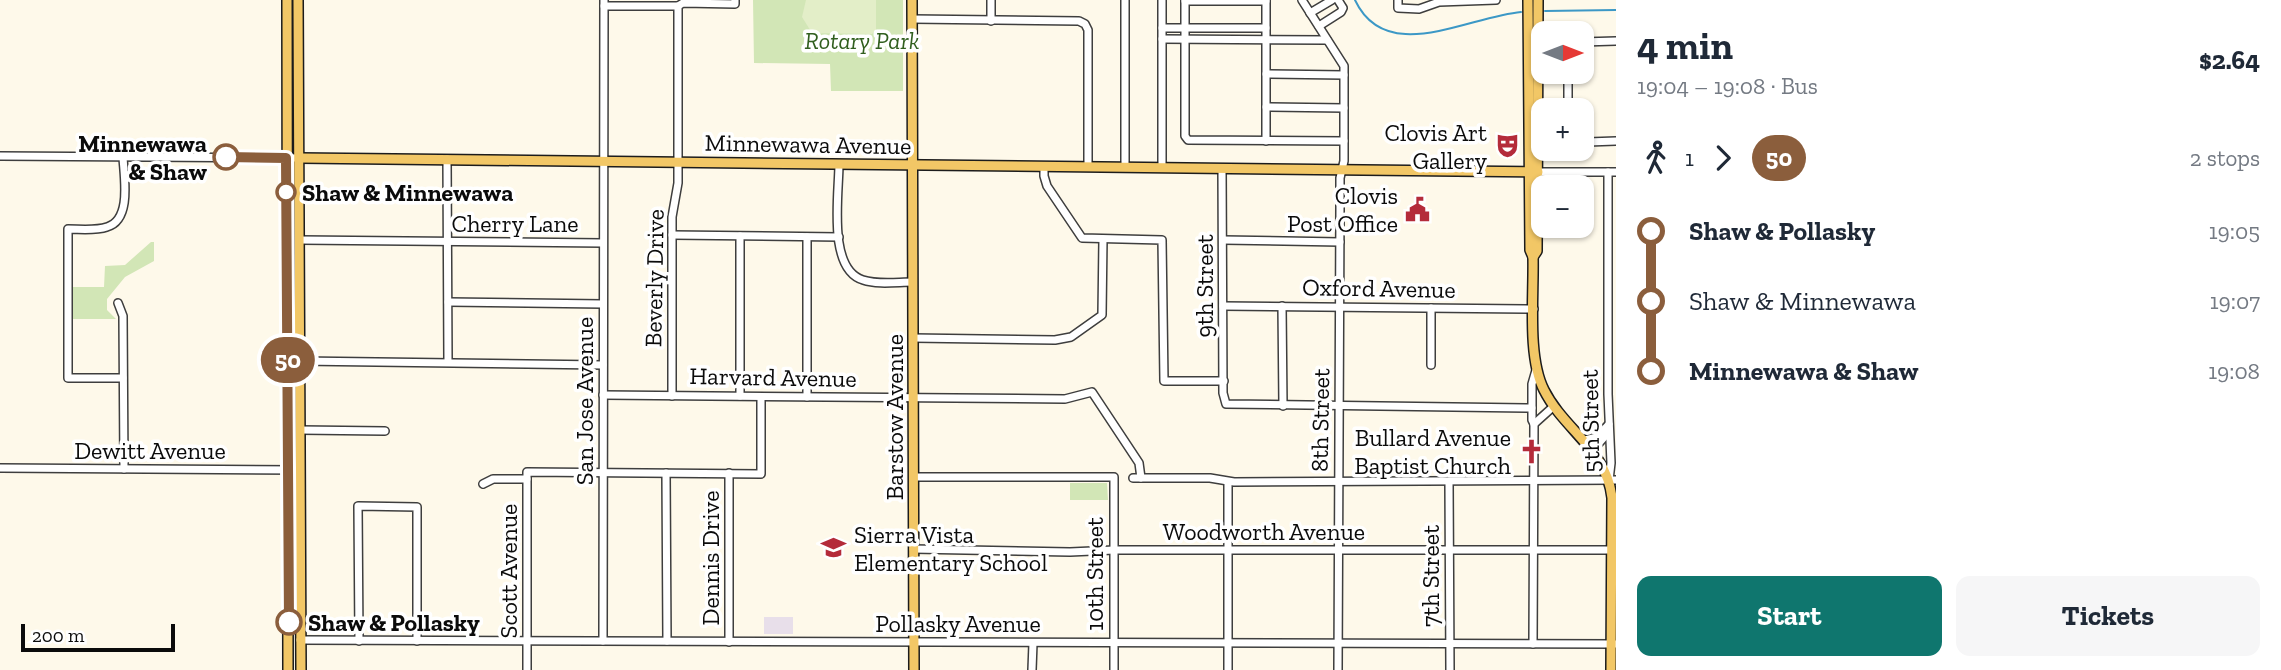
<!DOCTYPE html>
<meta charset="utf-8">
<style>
:root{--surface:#fff;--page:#f6f6f7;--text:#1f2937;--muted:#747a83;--accent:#0f766e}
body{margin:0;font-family:"Zilla Slab",serif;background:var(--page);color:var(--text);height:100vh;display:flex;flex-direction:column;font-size:26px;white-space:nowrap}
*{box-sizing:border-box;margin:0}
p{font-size:23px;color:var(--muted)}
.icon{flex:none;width:38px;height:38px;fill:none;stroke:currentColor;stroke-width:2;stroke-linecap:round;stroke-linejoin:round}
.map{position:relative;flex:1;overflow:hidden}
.drawer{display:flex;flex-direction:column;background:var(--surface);width:665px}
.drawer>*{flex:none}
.badge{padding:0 14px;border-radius:23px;font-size:24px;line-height:46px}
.needle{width:46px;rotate:90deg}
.fabs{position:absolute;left:1531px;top:21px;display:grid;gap:14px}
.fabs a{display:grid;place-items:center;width:63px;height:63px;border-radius:14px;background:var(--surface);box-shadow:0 2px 5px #0004;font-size:35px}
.scale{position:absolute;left:21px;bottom:18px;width:154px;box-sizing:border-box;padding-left:7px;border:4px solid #0b0b0b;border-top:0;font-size:19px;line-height:24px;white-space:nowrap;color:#0b0b0b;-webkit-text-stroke:5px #fff;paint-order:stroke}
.map>.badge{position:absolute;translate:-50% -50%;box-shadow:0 0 0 4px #fff}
.legs{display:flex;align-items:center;gap:10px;height:77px;padding:0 21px;font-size:23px}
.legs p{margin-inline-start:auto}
.summary{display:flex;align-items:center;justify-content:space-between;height:119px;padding:0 21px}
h1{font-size:38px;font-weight:700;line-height:52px}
.button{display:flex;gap:14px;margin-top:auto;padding:14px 21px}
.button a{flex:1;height:80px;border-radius:14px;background:var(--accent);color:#fff;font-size:28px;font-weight:700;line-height:80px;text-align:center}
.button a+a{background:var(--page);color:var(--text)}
ul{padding:0 21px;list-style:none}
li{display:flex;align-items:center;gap:24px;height:70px;font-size:26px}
li i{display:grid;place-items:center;width:10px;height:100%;margin:0 9px;background:currentColor}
li i::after{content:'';width:18px;height:18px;margin:-9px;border:5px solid;border-radius:50%;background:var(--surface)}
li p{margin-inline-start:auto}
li:first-child i{background:linear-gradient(#0000 50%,currentColor 0)}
li:last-child i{background:linear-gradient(currentColor 50%,#0000 0)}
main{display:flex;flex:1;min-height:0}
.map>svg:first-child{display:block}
.industrial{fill:#e8dfea}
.green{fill:#d2e6b6}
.pitch{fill:#e3eec8}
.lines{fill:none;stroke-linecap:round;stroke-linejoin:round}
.stream{stroke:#3c98c6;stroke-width:2}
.minor-casing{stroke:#3e3e3e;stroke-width:10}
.major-casing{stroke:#1c1c1c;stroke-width:12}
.minor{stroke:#fff;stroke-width:7}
.major{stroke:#f2c766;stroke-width:9}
.line-1-casing{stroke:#fff;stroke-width:16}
.line-1{stroke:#8b5e3c;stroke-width:10}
.stop-1-dot{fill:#fff;stroke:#8b5e3c;stroke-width:3.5}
.labels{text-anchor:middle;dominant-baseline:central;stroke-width:7;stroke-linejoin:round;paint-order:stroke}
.park-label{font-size:24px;font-style:italic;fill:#315f1f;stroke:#fff}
.poi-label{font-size:24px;fill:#0b0b0b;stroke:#fff;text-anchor:end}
.stop-label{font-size:24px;font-weight:bold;fill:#0b0b0b;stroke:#fff;text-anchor:start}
.street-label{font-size:24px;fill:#0b0b0b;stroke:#fff}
</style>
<main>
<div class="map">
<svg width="1616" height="670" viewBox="0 0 1616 670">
<rect width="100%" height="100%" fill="#fef9ea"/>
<rect class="industrial" x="764" y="617" width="29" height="17"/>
<g class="green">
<path d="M753,0H903V91H831L830,64L754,63Z"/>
<path d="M151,242H154V261L125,277L107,299V310L116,319H73V287H104L105,266L125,265Z"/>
<path d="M1070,483H1107L1108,500H1070Z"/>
</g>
<path class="pitch" d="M806,0H876V30L872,34L812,33L802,17Z"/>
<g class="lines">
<g class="stream">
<path d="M1355,0C1386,66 1467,17 1521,12"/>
<path d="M1545,11L1616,10"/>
</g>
<defs>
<g id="minor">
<path d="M1185,0V136L1188,140L1344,141"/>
<path d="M1266,0V141"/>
<path d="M1302,0L1344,66V161L1340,178V207L1338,670"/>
<path d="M1398,0V8L1419,9L1439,2L1496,0"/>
<path d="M1185,1H1266"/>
<path d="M604,6H678L683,3L735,4V0"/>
<path d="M1310,13L1332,0"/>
<path d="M912,19L1079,21L1085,24L1088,30V167"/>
<path d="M991,21V0"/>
<path d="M1319,26L1341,12L1343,8L1338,0"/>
<path d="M1162,28H1266"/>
<path d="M1162,39L1327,40"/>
<path d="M1582,42L1616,41"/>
<path d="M1568,72V110"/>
<path d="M1266,74L1344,75"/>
<path d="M1266,107L1344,108"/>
<path d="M1588,142L1616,141"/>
<path d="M0,156L300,158"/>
<path d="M123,157C124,177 132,220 107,227C95,231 80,229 68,229V378H123"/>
<path d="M447,159L448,362"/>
<path d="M839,164C839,194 827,269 863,280C878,285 897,282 913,282"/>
<path d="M1044,167V176L1047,186L1082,238L1162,240L1164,381H1224"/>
<path d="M1125,167V0"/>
<path d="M1162,168V0"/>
<path d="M1222,168L1223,393L1226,404L1532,408"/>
<path d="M1538,172H1616"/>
<path d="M1608,172V394L1611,463L1609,480"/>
<path d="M672,235L839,237"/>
<path d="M740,236V396"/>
<path d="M807,237V397"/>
<path d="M300,240L603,243"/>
<path d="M1223,240L1340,242"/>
<path d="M448,302L603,304"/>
<path d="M118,303L123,316L124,469"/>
<path d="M1223,306L1534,309"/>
<path d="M1282,306L1283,406"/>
<path d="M1431,308V365"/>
<path d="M913,338L1055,340L1071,337L1102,315L1103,239"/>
<path d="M300,361L603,365"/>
<path d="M603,395L1065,399L1092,392L1139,463L1141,478"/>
<path d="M672,396V217L678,183V6"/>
<path d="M1534,424L1554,406"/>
<path d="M300,430L385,431"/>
<path d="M1585,440L1597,437L1609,424"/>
<path d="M1593,450L1608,433V427"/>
<path d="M0,468L300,470"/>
<path d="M666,473L667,641"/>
<path d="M729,473V642"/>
<path d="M913,477H1114V670"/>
<path d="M1133,478H1210L1234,482L1616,480"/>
<path d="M1228,482V670"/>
<path d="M1449,482L1450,670"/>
<path d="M483,484L493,479H527"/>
<path d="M913,549L1070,552L1114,550H1615"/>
<path d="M300,640L1616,644"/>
<path d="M359,641L358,506L417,507V641"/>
<path d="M603,641L604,0"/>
<path d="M1533,644L1534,424L1532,420V384L1536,370"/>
<path d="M527,670V472L761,474V397"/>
<path d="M1032,670L1033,643"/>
</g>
<g id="major">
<path d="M287,0L288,670"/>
<path d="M298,0L301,670"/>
<path d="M912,0L914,670"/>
<path d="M1528,0L1530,250L1533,257C1534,295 1527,357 1544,390C1564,430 1607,450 1612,498L1611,670"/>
<path d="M300,158L1538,172"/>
<path d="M1533,257L1537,251L1538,0"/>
</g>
</defs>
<use href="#minor" class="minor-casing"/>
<use href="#major" class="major-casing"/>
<use href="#minor" class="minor"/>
<use href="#major" class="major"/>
</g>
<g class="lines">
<defs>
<path id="line-1" d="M226,157L286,158L289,622"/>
</defs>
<use href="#line-1" class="line-1-casing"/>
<use href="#line-1" class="line-1"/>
</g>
<defs>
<symbol id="theatre-bare" viewBox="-9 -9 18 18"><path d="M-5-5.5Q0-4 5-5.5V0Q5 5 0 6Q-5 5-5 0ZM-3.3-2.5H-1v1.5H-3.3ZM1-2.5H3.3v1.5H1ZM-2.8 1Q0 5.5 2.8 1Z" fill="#b42b3a" stroke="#fff" stroke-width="2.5" paint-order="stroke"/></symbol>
<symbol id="civic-bare" viewBox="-9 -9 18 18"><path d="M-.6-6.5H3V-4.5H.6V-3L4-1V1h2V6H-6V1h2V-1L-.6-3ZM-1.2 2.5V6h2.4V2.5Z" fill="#b42b3a" stroke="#fff" stroke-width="2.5" paint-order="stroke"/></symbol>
<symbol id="church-bare" viewBox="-9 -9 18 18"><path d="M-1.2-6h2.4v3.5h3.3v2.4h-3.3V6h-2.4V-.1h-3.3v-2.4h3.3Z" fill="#b42b3a" stroke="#fff" stroke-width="2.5" paint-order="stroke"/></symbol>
<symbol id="school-bare" viewBox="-9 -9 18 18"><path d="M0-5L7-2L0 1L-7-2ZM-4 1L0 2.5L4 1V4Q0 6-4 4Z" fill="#b42b3a" stroke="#fff" stroke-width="2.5" paint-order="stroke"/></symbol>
</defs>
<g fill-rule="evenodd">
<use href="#theatre-bare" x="1490" y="128" width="35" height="35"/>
<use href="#civic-bare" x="1400" y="192" width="35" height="35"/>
<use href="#church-bare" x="1514" y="434" width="35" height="35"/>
<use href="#school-bare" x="816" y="530" width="35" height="35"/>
</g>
<g class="stop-1-dot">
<circle cx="226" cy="157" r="12"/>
<circle cx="286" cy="192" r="9"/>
<circle cx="289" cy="622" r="12"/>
</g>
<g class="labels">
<g class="park-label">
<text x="862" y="40">Rotary Park</text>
</g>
<g class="poi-label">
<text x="1487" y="132">Clovis Art<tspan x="1487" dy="28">Gallery</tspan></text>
<text x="1398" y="195">Clovis<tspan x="1398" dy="28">Post Office</tspan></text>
<text x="1511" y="437">Bullard Avenue<tspan x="1511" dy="28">Baptist Church</tspan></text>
<text x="854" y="534" text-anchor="start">Sierra Vista<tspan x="854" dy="28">Elementary School</tspan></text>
</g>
<g class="stop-label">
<text x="207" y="143" text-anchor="end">Minnewawa<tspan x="207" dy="28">&amp; Shaw</tspan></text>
<text x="302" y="192">Shaw &amp; Minnewawa</text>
<text x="308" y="622">Shaw &amp; Pollasky</text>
</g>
<g class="street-label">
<text transform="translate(808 144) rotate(1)">Minnewawa Avenue</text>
<text x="515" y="223">Cherry Lane</text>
<text transform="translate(654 278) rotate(-89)">Beverly Drive</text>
<text transform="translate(1204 286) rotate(-90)">9th Street</text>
<text transform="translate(1379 288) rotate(1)">Oxford Avenue</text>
<text transform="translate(773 377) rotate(1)">Harvard Avenue</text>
<text transform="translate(584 401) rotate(-90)">San Jose Avenue</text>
<text transform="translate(894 417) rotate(-90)">Barstow Avenue</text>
<text transform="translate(1320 420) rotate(-89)">8th Street</text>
<text transform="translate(1590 421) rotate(-91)">5th Street</text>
<text x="150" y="450">Dewitt Avenue</text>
<text x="1264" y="531">Woodworth Avenue</text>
<text transform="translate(710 558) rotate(-90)">Dennis Drive</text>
<text transform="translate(508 571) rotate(-90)">Scott Avenue</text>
<text transform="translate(1094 574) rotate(-90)">10th Street</text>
<text transform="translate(1430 576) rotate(-90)">7th Street</text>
<text x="958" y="623">Pollasky Avenue</text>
</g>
</g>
</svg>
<div class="fabs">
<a><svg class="needle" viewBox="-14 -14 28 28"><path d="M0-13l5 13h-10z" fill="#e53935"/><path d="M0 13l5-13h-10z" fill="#747a83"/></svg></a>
<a>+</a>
<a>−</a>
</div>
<div class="scale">200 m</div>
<b class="badge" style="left:288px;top:360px;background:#8b5e3c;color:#fff">50</b>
</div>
<section class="drawer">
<div class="summary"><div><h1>4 min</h1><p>19:04 – 19:08 · Bus</p></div><b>$2.64</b></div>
<div class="legs"><svg class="icon" aria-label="walk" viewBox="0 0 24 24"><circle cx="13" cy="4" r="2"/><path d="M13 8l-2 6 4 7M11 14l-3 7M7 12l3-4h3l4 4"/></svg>1<svg class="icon" aria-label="forward" viewBox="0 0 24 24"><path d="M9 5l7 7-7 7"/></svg><b class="badge" style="background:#8b5e3c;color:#fff">50</b><p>2 stops</p></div>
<ul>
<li><i style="color:#8b5e3c"></i><b>Shaw &amp; Pollasky</b><p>19:05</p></li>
<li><i style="color:#8b5e3c"></i><span>Shaw &amp; Minnewawa</span><p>19:07</p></li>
<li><i style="color:#8b5e3c"></i><b>Minnewawa &amp; Shaw</b><p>19:08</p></li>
</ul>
<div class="button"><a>Start</a><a>Tickets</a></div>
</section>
</main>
